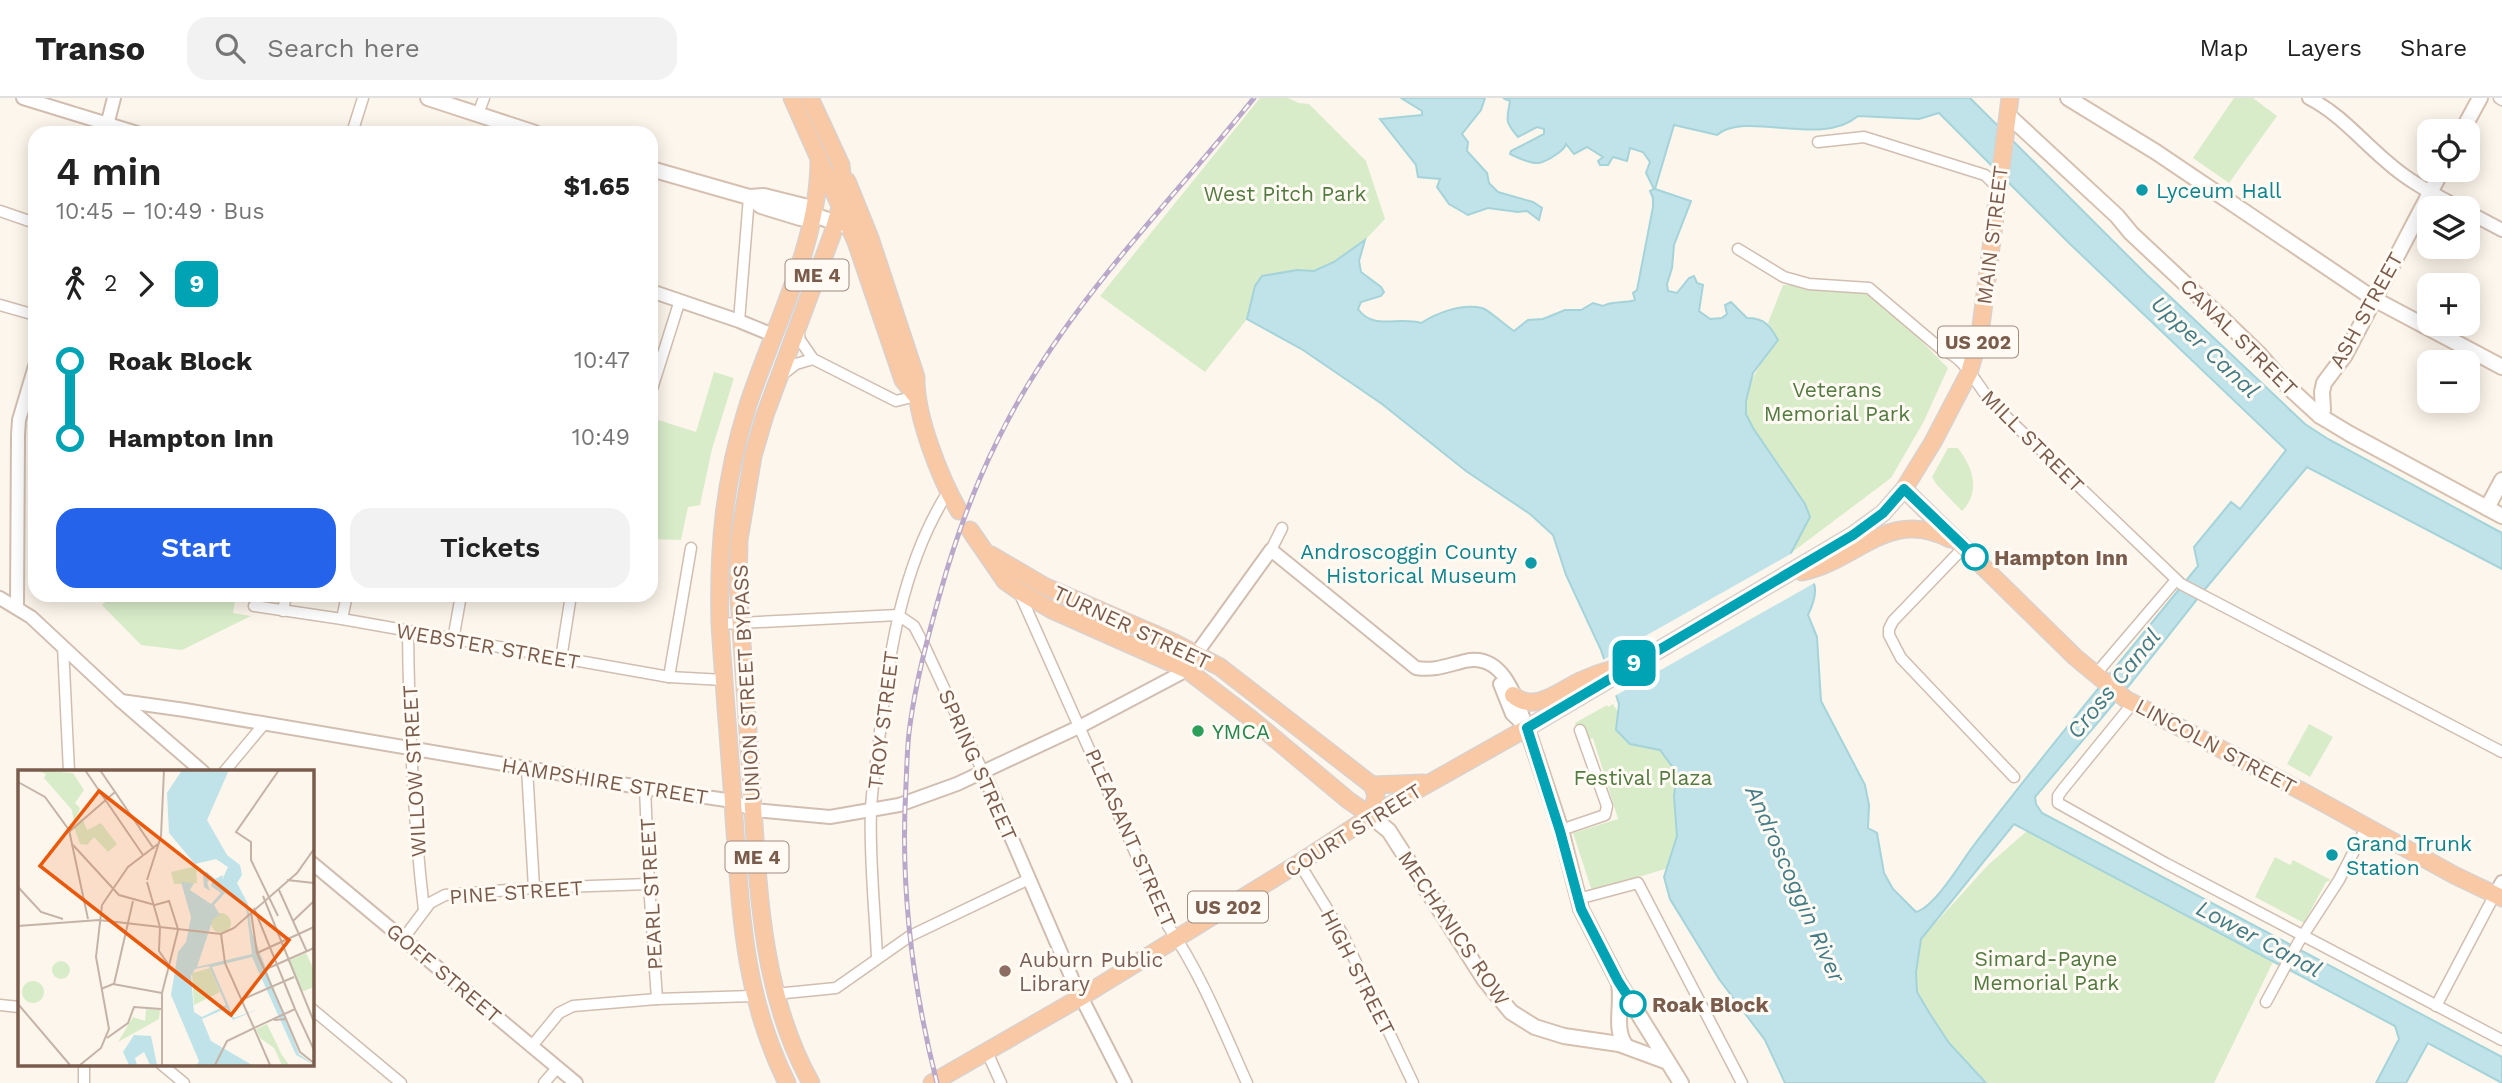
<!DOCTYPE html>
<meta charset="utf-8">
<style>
:root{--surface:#fff;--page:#f2f2f2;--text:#222;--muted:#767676;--line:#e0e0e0;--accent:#2563eb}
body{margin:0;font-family:"Work Sans",sans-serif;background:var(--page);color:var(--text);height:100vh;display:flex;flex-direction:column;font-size:26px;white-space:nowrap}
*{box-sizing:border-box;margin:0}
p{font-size:23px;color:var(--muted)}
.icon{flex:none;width:38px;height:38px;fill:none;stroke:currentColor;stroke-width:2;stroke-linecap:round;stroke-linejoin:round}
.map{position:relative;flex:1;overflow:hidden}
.sheet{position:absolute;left:28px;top:28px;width:630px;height:476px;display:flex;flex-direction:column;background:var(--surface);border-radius:21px;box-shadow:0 4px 18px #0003}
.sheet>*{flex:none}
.badge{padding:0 14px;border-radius:10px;font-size:24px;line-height:46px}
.fabs{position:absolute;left:2417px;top:21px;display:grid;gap:14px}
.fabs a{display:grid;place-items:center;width:63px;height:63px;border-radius:14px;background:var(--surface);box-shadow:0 4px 18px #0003;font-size:35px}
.map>.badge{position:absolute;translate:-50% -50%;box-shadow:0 0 0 4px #fff}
.legs{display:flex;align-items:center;gap:10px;height:77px;padding:0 28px;font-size:23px}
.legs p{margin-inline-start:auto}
.overview{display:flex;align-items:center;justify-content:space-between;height:119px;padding:0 28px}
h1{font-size:38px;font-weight:600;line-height:52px}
.action{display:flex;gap:14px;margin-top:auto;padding:14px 28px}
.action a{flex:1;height:80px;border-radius:21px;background:var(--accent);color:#fff;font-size:28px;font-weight:600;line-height:80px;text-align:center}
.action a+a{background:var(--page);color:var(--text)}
ul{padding:0 28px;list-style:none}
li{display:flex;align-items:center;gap:24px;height:77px;font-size:26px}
li i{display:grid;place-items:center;width:10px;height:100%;margin:0 9px;background:currentColor}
li i::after{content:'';width:18px;height:18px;margin:-9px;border:5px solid;border-radius:50%;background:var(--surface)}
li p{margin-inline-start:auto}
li:first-child i{background:linear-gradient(#0000 50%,currentColor 0)}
li:last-child i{background:linear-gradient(currentColor 50%,#0000 0)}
header{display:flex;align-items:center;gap:42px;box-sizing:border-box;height:98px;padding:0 35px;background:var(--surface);border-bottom:2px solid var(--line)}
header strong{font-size:33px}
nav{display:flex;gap:38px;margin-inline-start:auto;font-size:24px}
.search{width:490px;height:63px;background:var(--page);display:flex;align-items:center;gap:18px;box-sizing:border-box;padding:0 24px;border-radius:21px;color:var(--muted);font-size:26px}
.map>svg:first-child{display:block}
.green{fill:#d8ecc9}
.water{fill:#bfe3e8;stroke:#a5d3da;stroke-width:2;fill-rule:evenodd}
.pier{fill:#fdf6ec}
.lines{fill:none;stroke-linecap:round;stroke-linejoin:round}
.minor-casing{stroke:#d1beb0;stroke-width:13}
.tertiary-casing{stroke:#d1beb0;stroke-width:16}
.secondary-casing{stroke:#d6c0b0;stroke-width:18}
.trunk-casing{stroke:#dad1cd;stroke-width:19}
.minor{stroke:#fff;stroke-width:10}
.tertiary{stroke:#fff;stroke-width:12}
.secondary{stroke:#fff;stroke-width:14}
.trunk{stroke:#f9c8a4;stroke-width:16}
.rail-casing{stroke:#b9a8c9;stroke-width:5}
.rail{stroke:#fffaf3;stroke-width:2.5;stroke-dasharray:8;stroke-linecap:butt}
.line-1-casing{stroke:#fff;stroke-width:16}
.line-1{stroke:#00a3b4;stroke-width:10}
.culture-dot{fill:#0f9aa8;stroke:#fffaf3;stroke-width:2.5}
.stop-1-dot{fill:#fff;stroke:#00a3b4;stroke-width:3.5}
.leisure-dot{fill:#2e9e5b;stroke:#fffaf3;stroke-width:2.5}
.education-dot{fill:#8d6e63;stroke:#fffaf3;stroke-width:2.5}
.labels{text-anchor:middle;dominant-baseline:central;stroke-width:6;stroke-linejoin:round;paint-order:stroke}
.shield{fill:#fffaf3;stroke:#a28b7f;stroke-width:2}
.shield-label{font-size:19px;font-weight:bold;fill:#7a5c4d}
.culture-label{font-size:21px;fill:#0d838f;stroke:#fffaf3;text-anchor:start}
.park-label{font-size:21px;fill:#537a41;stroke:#fffaf3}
.street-label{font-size:21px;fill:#7a5c4d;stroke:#fffaf3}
.stop-label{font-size:21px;font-weight:bold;fill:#7a5c4d;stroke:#fffaf3;text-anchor:start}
.leisure-label{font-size:21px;fill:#27864d;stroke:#fffaf3;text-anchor:start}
.education-label{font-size:21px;fill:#785e54;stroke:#fffaf3;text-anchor:start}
.water-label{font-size:23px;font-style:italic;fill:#437c86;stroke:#fffaf3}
.inset-road{fill:none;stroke:#c5b3a7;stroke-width:2}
.view{fill:#e8590c;fill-opacity:0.15;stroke:#e8590c;stroke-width:3.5}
.inset-edge{fill:none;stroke:#7a5c4d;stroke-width:3.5}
</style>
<header>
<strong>Transo</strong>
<div class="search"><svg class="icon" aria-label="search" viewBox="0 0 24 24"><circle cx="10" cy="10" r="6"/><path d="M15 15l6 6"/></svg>Search here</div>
<nav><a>Map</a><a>Layers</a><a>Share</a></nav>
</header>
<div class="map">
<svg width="2502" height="985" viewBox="0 0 2502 985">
<rect width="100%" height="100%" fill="#fdf6ec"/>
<g class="green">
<path d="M1260,0H1288L1299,5L1309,6L1366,63L1385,121L1365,142L1334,164L1314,173L1297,172L1249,210L1247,221L1205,274L1100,198Z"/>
<path d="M2234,0H2253L2277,18L2229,85L2193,60Z"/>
<path d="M1783,187L1869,190L1948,270L1924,323L1891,380L1791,455L1810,419C1799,400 1789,380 1776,362C1769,351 1760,342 1753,331C1734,298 1759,268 1778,242L1768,225Z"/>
<path d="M714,274L734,280L712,351L700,407L688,409L681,442L651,441L652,320L696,334Z"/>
<path d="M30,326L35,327V451L30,448Z"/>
<path d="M1948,350H1958C1973,370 1981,393 1962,413L1937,387L1932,379Z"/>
<path d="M113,497H236L233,515L251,518L182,552L141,547L102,507Z"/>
<path d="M1613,606L1622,621L1676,654C1677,663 1679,675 1678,684C1676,698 1672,705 1682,717L1675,768L1592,793L1573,735L1618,721L1593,640L1581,644L1575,625L1607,607L1608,609Z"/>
<path d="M2309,626L2333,639L2310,679L2287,666Z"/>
<path d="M2027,733L2273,864L2214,985H1986L1949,945L1917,894L1916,874L1921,841L1988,767Z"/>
<path d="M2275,759L2290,767L2293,762L2331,782L2326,784L2304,825L2255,799Z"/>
</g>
<g class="water">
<path d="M1401,0H1485L1481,12L1462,36L1468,44L1467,53L1487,75L1489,85L1498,94L1533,104L1542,110L1539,122L1527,113L1518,114L1488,110L1468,117L1449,106L1437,89L1440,81L1418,79L1416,67L1380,21L1422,17V13Z"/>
<path d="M1503,0H1970L2146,176L2305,326L2328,341L2502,435V471L2307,369L2206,490L2131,585L2035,699L2036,706L2042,715L2502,959V985L2428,945L2406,985H2376L2399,941L2395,928L2014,726L1921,841L1916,874L1917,894L1930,916L1949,945L1986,985H1785L1765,942L1719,881L1670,801L1664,779L1677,738L1674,698L1677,675L1660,652L1630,646L1616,632L1619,606L1601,552L1566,477L1553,437L1530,416L1466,373L1382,306L1303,252L1247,221L1255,188L1262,178L1297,172L1314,173L1334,164L1365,142L1359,163L1361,174L1381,189L1384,194L1381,198L1361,204L1358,211C1374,233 1397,218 1421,225C1437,215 1462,205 1482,210C1489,212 1506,228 1514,233L1528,222L1543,221L1565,212H1581L1593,205L1603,208C1612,202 1624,206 1635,202L1633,195L1637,192L1653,109V100L1650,93L1654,91L1646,75L1650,64L1643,54L1630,50L1627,63L1613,59L1608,67H1600L1598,63L1603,59L1587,49L1574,56L1566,46C1565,52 1548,63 1539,65C1530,66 1518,60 1510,56L1511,53L1544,36V31L1537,29L1518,39C1504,23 1507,22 1510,3ZM1939,15L2069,145L2286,352L2240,411L2231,404L2194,449L2198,468C2122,562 2044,655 1971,751C1959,768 1935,808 1916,814L1893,791L1884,775L1877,735L1868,730L1869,707L1865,687L1821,603L1817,539L1808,517C1824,484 1811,480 1791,455L1810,419L1805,406L1753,330L1746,316V303L1753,275L1778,242C1770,228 1765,220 1747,220L1731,204L1725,207L1727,216L1722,220L1710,221L1699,213L1703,187L1697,185L1694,178L1689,180L1677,195L1668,193L1667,186L1672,170L1674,147L1691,103L1655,91L1674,27L1717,37C1746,12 1821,50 1858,18L1919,21Z"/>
</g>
<path class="pier" d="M1796,453L1818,483L1613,599L1601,563Z"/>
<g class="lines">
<defs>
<g id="minor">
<path d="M2499,0L2502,2"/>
<path d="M478,16L484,0"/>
<path d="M352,35L363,0"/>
<path d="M1818,44L1864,39L1985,77L1998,90"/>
<path d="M0,113L35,125"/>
<path d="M1738,151L1784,179L1809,186L1869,190L1941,251C1968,261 1976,288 1995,308L2181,486L2502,654"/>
<path d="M0,207L35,217"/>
<path d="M739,223L749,99"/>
<path d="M798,233L800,242L813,261L896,303L916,298"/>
<path d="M783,276L796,266L813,261"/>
<path d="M651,294L680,202"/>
<path d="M1965,448L1893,523L1889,531V537L1901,560L2014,679"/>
<path d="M1271,452L1282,430"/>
<path d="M1019,494L1168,828C1200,873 1224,934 1247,985"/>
<path d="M254,508L342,521L669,579L724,582"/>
<path d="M283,513L286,497"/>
<path d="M342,521L347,497"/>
<path d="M720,526L898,517L914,528L924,547L983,674"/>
<path d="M408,534C409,626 413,720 424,812"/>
<path d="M453,542L461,497"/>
<path d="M63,548L69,674"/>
<path d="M561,561L571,497"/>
<path d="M2095,577L2176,482"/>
<path d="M669,579L691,450"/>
<path d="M2133,605L2063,691L2058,698V705L2165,765L2502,942"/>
<path d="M527,670L534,790"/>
<path d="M224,674L264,626"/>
<path d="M645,690L649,786L657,901"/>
<path d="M1561,732L1605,717L1607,708L1580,632"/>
<path d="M1299,765L1342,835L1413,985"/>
<path d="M1578,801L1638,785L1742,985"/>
<path d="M403,841L430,805L445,797L534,790L649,786"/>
<path d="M877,860C875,813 869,758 871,711C872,689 876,666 879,643C888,559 902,466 948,394"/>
<path d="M775,896L836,890L910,838L1029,781"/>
<path d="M2266,904L2298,845L2339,782L2367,728"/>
<path d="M0,907L19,909"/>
<path d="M2436,908L2495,796"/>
<path d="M312,911L401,985"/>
<path d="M531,949L559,915L573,908L657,901L753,898"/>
<path d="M987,954L1001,985"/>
<path d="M84,966V985"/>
<path d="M161,966L184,985"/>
<path d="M544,985L557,970"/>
</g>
<g id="tertiary">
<path d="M23,0L137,35"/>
<path d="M2309,0C2340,16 2360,41 2386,63C2408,83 2433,96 2460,110"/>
<path d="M105,35L114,0"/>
<path d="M2468,114L2502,132"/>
<path d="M651,193L739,223L773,237"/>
<path d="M0,500L31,519L121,603L203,674"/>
<path d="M17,509L18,337L19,322L35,268"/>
<path d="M1500,586L1512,616L1526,629"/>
<path d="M121,603L185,612L645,690L733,703L753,712L830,719L899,707L957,686L1081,628L1187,572L1196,556L1271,452L1416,570C1435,573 1448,567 1465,563C1504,554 1517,602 1527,630"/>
<path d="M983,674L1074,885L1125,985"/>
<path d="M312,765L576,985"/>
<path d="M2495,796L2502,784"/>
</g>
<g id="secondary">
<path d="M428,0L535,35"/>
<path d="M2068,0L2156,54L2374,201L2502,269"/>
<path d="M2008,17L2117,118L2131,135L2224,222L2259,256L2286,287L2320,318L2350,336L2502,418"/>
<path d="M2462,33L2480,0"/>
<path d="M651,71L749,99L764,98L808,109L814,117L845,128"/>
<path d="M749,99L761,108L800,120L805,121L814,117"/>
<path d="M2320,318L2323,312L2322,294L2324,285L2345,257L2442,72"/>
<path d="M2487,410L2502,382"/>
<path d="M1527,630L1561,732L1581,811L1618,883L1681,985"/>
<path d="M1371,718L1389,733L1484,881L1511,914L1535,929L1564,938L1619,946L1665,963"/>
<path d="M1619,886C1623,907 1613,931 1626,948"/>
</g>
<g id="trunk">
<path d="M792,0L856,144L903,282L916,298"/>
<path d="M810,0L841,67L844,96L832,137L765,317L753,358L739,442L738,486C742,550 747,614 751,678C758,782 759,892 811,985"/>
<path d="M847,83L870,140L916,279C915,317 940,380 959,413"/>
<path d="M1904,391L2075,559L2127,602L2309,697L2454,777L2502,800"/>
<path d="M970,432L1005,483L1019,493L1052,512L1187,572L1250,620L1348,702L1371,718"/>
<path d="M991,457L1044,488L1173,544L1220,569L1372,687L1376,697L1371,718"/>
<path d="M1802,474C1858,462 1889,409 1950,441"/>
<path d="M1513,597C1534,616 1561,592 1580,583C1591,578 1602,574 1613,571"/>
<path d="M1372,687L1424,685"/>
<path d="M787,985C743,896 741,815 734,719C730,655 724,590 720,526C718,450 724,383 747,310C773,229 820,145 819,59"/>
<path d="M932,985L1083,898L1299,765L1371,718L1527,630L1853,437L1883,415L1904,391L1933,344L1969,275L1980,236L2010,0"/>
</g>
</defs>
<use href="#minor" class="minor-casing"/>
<use href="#tertiary" class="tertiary-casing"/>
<use href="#secondary" class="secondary-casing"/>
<use href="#trunk" class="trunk-casing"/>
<use href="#minor" class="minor"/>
<use href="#tertiary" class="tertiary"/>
<use href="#secondary" class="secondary"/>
<use href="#trunk" class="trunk"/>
<defs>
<path id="rail" d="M937,985C912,887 900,788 906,687C907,667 907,647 910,627C916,583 927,542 939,499C962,416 992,342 1039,269C1100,173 1182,90 1254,0"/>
</defs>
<use href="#rail" class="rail-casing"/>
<use href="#rail" class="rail"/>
</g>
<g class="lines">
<defs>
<path id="line-1" d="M1633,906L1618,883L1581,811L1560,733L1527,630L1853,437L1883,415L1904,391L1975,459"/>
</defs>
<use href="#line-1" class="line-1-casing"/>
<use href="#line-1" class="line-1"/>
</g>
<g class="culture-dot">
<circle cx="2142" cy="92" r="7"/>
<circle cx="1531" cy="465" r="7"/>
<circle cx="2332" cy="757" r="7"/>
</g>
<g class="stop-1-dot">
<circle cx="1975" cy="459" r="12"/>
<circle cx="1633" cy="906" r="12"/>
</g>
<circle class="leisure-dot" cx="1198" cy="633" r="7"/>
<circle class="education-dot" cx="1005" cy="873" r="7"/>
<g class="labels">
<g class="shield">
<rect x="785.5" y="161.5" width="63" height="31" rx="5"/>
<rect x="1938" y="228.5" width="80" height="31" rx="5"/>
<rect x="725.5" y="743.5" width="63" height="31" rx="5"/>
<rect x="1188" y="793.5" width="80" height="31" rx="5"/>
</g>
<g class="shield-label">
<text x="817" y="177">ME 4</text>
<text x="1978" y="244">US 202</text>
<text x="757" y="759">ME 4</text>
<text x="1228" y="809">US 202</text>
</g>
<g class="culture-label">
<text x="2156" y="92">Lyceum Hall</text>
<text x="1517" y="453" text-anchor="end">Androscoggin County<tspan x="1517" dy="24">Historical Museum</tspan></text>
<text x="2346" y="745">Grand Trunk<tspan x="2346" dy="24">Station</tspan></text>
</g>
<g class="park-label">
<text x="1285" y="95">West Pitch Park</text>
<text x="1837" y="291">Veterans<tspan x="1837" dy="24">Memorial Park</tspan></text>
<text x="1643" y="679">Festival Plaza</text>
<text x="2046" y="860">Simard-Payne<tspan x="2046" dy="24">Memorial Park</tspan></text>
</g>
<g class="street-label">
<text transform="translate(1992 137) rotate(-83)">MAIN STREET</text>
<text transform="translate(2366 212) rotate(-61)">ASH STREET</text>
<text transform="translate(2239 239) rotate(45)">CANAL STREET</text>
<text transform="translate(2033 343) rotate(45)">MILL STREET</text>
<text transform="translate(1132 529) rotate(25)">TURNER STREET</text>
<text transform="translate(488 548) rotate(10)">WEBSTER STREET</text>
<text transform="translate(746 585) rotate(-93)">UNION STREET BYPASS</text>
<text transform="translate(883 622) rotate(-83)">TROY STREET</text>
<text transform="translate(2216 648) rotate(28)">LINCOLN STREET</text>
<text transform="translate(978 667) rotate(66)">SPRING STREET</text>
<text transform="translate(414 673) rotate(-93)">WILLOW STREET</text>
<text transform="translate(605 683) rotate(9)">HAMPSHIRE STREET</text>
<text transform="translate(1353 732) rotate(-32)">COURT STREET</text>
<text transform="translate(1131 740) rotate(66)">PLEASANT STREET</text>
<text transform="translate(516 794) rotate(-4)">PINE STREET</text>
<text transform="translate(651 796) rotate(-93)">PEARL STREET</text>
<text transform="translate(1454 830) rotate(56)">MECHANICS ROW</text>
<text transform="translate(1358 874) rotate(63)">HIGH STREET</text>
<text transform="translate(444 875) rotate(40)">GOFF STREET</text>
</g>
<g class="stop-label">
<text x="1994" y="459">Hampton Inn</text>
<text x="1652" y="906">Roak Block</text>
</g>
<g class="leisure-label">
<text x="1212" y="633">YMCA</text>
</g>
<g class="education-label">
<text x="1019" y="861">Auburn Public<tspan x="1019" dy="24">Library</tspan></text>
</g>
<g class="water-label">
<text transform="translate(2205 249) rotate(43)">Upper Canal</text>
<text transform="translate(2114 586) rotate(-51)">Cross Canal</text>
<text transform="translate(1795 786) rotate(66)">Androscoggin River</text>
<text transform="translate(2259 841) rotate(28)">Lower Canal</text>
</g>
</g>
<g transform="translate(18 672)">
<rect width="296" height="296" fill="#fdf6ec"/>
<path d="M18,0L55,3L66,20L57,33L62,38L56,54L54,40L26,8L28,4ZM64,48L69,60L83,53L99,74L90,82L76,67L69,75L62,74L56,57ZM178,96L179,113L156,114L153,102ZM193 153a10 10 0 1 1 20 0a10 10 0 1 1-20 0ZM288,183L296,200V217L283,222L270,191ZM34 200a9 9 0 1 1 18 0a9 9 0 1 1-18 0ZM192,198L202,222L176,235L174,203ZM4 222a11 11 0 1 1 22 0a11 11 0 1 1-22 0ZM128,239L142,240L141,249L100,272L115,247L127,251ZM249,254L264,285L271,295H264L256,278L242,268L238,259Z" fill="#d8ecc9"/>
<path d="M164,0H211L189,50L209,85L222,95L224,105L219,113L230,134L234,162L281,284L296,295L278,285L234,187L194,197L216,248L240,239L215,250L209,238L184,249L193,271L234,295H179L181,291L153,225L160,182L168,172L173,147L163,112L176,113L172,120L193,134L203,123L193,116L194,109L189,112L192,121L186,117L185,105L188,106V101L197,109L205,105L204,110L210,97L198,89L177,94L151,63L149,23ZM207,123L228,138L234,184L179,197L195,149L202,145L196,135ZM191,196L208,235L184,247L176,242L173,206L177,199ZM116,265L133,266L139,295H132L126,282L117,288L119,295H111L105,282Z" fill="#bfe3e8" fill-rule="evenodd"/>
<path class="inset-road" d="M67,0L125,85M82,0L136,79M0,12L27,27L51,60L70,149M52,61L97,22M55,75L101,125L137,135L151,131L160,159M129,110L143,66L146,0M269,110L296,113M129,112L142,157M0,117L23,142L45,149M261,120L289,182M245,126L296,252M236,138L277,239M233,142L239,183L268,249M260,146L233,90V72L218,62L261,0M81,150L203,164L216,158L279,103L296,79M275,151L296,131M0,156L81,150M142,157L141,181L150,194M203,164L207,193L236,258L277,239L296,280M239,183L296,157M246,200L296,178M96,214L115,131M83,219L95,214L144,223M223,230L276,207M0,234L52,295M256,250L268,249L282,282L296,293M89,268L110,253L116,237L143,239M62,295L83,278L91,259L78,187L84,135L110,97L140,74M144,295V223L160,160M197,295L209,271L236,258L252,295"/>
<path class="view" d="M81,21L271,170L213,245L22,96Z"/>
<rect width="296" height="296" class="inset-edge"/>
</g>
</svg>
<div class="fabs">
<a><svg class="icon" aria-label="locate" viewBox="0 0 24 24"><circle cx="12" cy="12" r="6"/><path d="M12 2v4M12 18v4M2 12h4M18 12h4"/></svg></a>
<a><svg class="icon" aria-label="layers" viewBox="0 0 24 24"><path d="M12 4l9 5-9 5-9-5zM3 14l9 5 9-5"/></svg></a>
<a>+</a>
<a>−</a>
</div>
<b class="badge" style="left:1634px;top:565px;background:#00a3b4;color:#fff">9</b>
<section class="sheet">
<div class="overview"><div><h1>4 min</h1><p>10:45 – 10:49 · Bus</p></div><b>$1.65</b></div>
<div class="legs"><svg class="icon" aria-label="walk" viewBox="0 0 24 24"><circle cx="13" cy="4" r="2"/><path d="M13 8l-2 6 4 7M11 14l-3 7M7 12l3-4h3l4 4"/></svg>2<svg class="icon" aria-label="forward" viewBox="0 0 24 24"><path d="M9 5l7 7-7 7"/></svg><b class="badge" style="background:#00a3b4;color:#fff">9</b></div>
<ul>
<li><i style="color:#00a3b4"></i><b>Roak Block</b><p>10:47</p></li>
<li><i style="color:#00a3b4"></i><b>Hampton Inn</b><p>10:49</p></li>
</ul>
<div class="action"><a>Start</a><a>Tickets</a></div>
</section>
</div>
